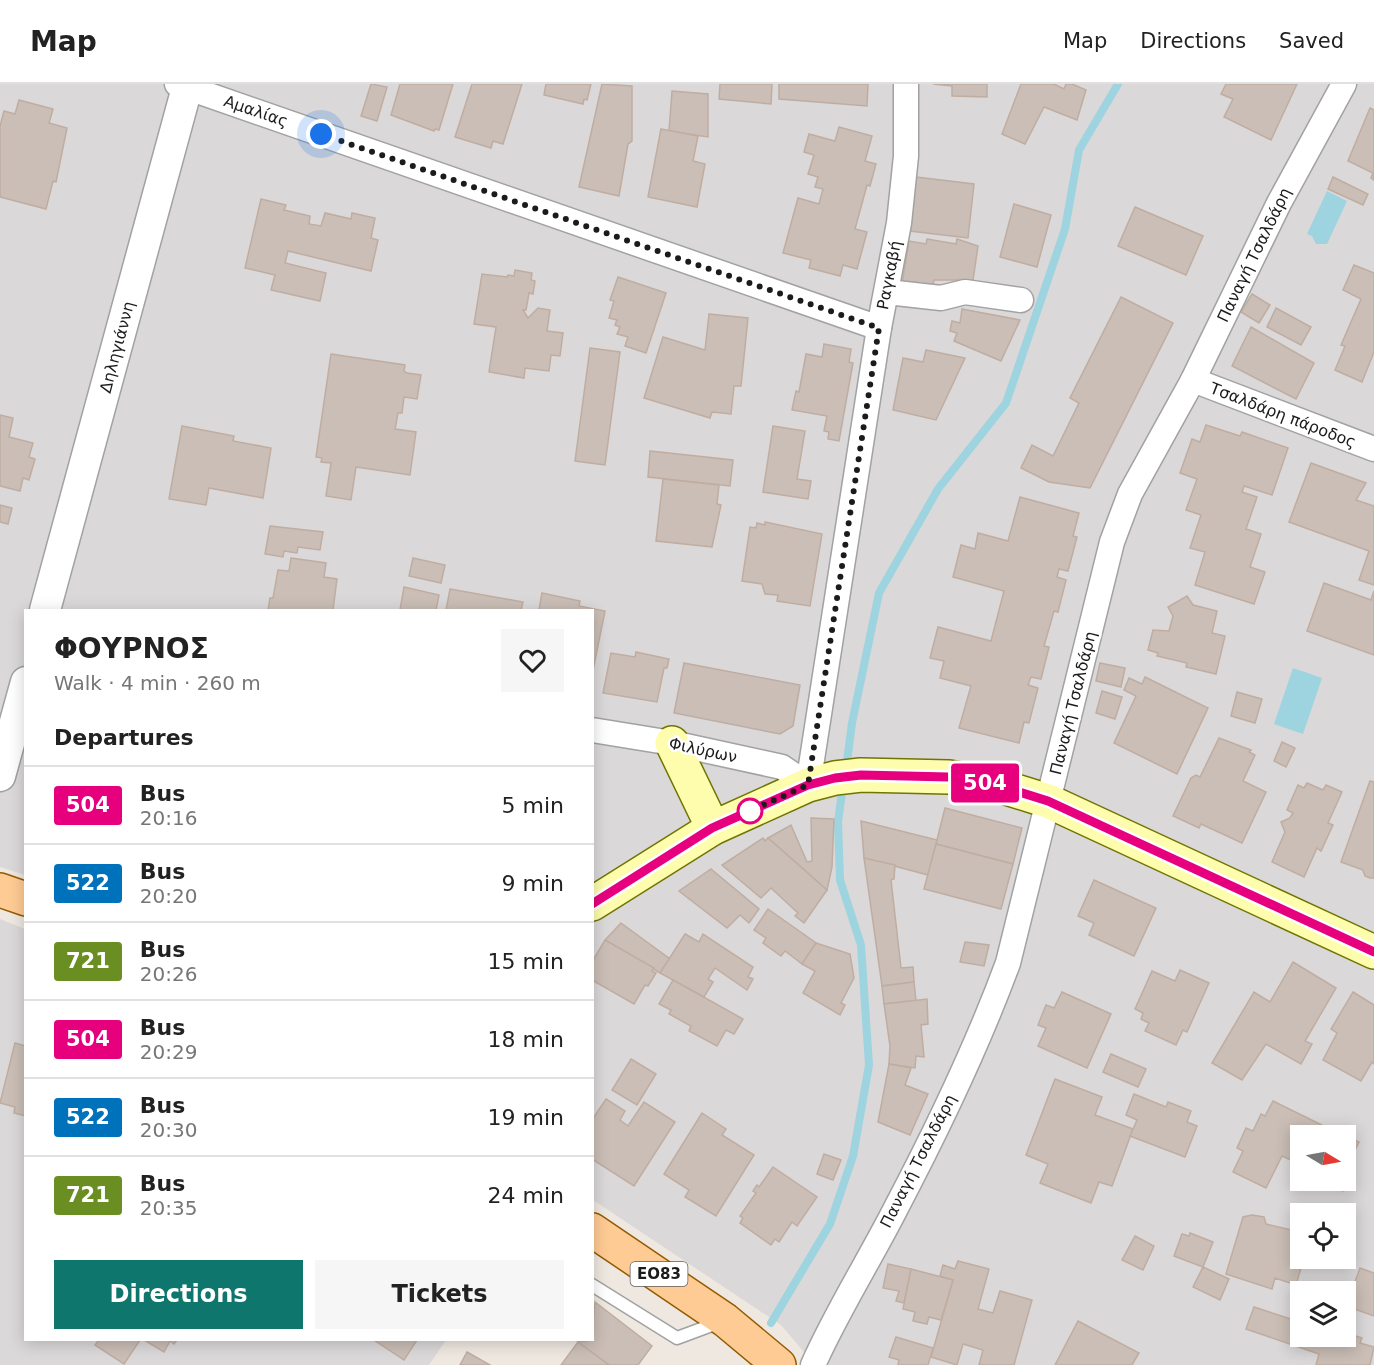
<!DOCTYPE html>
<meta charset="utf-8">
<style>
:root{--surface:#fff;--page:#f6f6f6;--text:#222;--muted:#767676;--line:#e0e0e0;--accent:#0f766e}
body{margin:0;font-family:"DejaVu Sans",sans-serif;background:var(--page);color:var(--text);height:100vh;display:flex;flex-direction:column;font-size:22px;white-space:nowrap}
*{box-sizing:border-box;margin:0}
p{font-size:20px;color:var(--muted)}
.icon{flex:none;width:33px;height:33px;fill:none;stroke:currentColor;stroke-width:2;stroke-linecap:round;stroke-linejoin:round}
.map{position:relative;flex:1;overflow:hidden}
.details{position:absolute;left:24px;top:525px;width:570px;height:732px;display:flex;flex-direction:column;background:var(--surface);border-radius:0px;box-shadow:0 3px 15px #0003}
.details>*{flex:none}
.badge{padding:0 12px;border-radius:4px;font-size:21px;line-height:39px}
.needle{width:39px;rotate:100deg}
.buttons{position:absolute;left:1290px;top:1041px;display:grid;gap:12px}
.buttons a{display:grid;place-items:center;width:66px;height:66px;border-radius:0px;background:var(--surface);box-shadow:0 3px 15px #0003;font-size:30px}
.you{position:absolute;width:30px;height:30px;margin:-15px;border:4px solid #fff;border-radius:50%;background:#1a73e8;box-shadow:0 0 0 9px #1a73e833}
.map>.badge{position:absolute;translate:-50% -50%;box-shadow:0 0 0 3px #fff}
h2{padding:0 30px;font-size:22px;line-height:54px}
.round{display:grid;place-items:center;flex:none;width:63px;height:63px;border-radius:0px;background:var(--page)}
.summary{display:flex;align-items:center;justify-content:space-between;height:102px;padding:0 30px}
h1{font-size:28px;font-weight:600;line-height:45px}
.primary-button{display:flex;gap:12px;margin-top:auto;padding:12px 30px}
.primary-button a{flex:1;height:69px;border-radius:0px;background:var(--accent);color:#fff;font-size:24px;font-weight:600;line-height:69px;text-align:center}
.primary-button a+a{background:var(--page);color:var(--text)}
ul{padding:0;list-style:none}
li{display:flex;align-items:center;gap:18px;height:78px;padding:0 30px;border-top:2px solid var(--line)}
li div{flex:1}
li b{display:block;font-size:22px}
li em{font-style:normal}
li .badge{min-width:66px;font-weight:700;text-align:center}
header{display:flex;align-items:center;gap:36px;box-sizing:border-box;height:84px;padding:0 30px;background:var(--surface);border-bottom:2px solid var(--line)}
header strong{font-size:28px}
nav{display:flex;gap:33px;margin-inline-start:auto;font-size:21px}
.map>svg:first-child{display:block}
.residential{fill:#dad8d8;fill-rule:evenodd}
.water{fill:#9dd4df}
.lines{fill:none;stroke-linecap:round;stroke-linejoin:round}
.stream{stroke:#9dd4df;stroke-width:8}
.building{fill:#cabeb6;stroke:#c0ada1;stroke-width:1.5}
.service-casing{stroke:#a2a2a2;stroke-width:15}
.minor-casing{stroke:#a2a2a2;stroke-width:27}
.tertiary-casing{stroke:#a2a2a2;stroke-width:33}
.secondary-casing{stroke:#6f7500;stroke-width:36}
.primary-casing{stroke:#935a00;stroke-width:36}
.service{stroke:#fff;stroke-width:12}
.minor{stroke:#fff;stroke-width:24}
.tertiary{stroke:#fff;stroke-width:30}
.secondary{stroke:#fefdae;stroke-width:33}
.primary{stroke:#ffcb94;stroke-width:33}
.line-casing{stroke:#fff;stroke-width:14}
.line{stroke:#e6007e;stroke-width:9}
.walk{stroke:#1b1b1b;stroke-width:6;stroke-dasharray:0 10.8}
.stop-dot{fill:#fff;stroke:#e6007e;stroke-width:3}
.labels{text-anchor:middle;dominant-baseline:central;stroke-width:5;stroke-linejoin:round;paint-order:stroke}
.shield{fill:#fff;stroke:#5f5f5f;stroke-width:1.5}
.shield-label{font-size:15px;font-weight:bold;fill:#1b1b1b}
.street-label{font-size:16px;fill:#1b1b1b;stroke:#fff}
</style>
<header>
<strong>Map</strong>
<nav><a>Map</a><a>Directions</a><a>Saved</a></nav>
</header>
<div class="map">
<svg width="1374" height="1281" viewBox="0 0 1374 1281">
<rect width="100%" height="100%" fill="#eee8e0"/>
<g class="residential">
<path d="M0,0H1374V1281H815L781,1241L593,1116L592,526H26L25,791L0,783ZM1300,1052H1346V1096H1300ZM1300,1130H1346V1174H1300ZM1300,1208H1346V1252H1300Z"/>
<path d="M0,835L25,845L26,1256H446L429,1281H0Z"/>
</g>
<g class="water">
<path d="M1327,107L1347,117L1327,160H1316L1312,152L1307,150Z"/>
<path d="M1293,584L1322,594L1303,650L1274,640Z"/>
</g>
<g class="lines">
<g class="stream">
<path d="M846,685L852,639L879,509L938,405L1006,319L1065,145L1079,66L1118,0"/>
<path d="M771,1239L830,1140L853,1072L869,981L861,861L840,796L838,738L843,701"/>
</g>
</g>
<g class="building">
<path d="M371,0L387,3L377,37L361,32Z"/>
<path d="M400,0H453L439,46L435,45L434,47L391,31Z"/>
<path d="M472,0H522L503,60L493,57L491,64L455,53Z"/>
<path d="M546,0H591L587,16L584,15L583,20L544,11Z"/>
<path d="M602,0L632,2V57L628,60L619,112L579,103Z"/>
<path d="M720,0H772L771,20L719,15Z"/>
<path d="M779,0H868L867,22L779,15Z"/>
<path d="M933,0H987V13L952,12V2Z"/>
<path d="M1021,0H1054L1064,5L1066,0H1072L1086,6L1077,36L1044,23L1025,60L1002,50Z"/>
<path d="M1226,0H1297L1271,56L1224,33L1233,15L1221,10Z"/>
<path d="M672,7L708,10V53L669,47Z"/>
<path d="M19,16L53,25L49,39L67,44L56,98L53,97L46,125L0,113V42L4,27L15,30Z"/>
<path d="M1370,24L1374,26V96L1371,94L1373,89L1348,77Z"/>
<path d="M839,43L872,52L865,77L876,80L870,102L867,101L855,145L867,148L857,185L843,181L840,192L809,184L811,176L783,169L798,114L819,120L823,105L815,103L818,93L808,90L814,71L804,68L809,50L835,57Z"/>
<path d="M661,45L698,52L693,77L705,80L697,123L648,113Z"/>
<path d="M916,93L974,100L968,154L910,147Z"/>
<path d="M1333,93L1368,110L1363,121L1328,105Z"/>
<path d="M261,115L286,121L284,126L310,132L309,140L321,142L325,129L351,135L352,129L375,134L371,154L378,156L371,187L288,167L285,179L326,189L320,217L271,206L275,191L245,184Z"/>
<path d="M1014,120L1051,131L1037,183L1000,173Z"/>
<path d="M1135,123L1203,152L1186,191L1118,162Z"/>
<path d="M927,155L956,160L957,155L978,162L973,196H934L932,205L902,200L909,157L926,160Z"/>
<path d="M1354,181L1374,189V268L1362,298L1335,286L1345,262L1341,261L1361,215L1343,206Z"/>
<path d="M515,186L532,189L531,196L535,197L533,210L529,209L526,226H523L528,234L538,224L550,226L547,247L563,249L560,272L551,271L549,287L525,284L524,294L489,288L496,243L474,240L482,190L507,193L508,191L514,192Z"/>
<path d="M618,193L666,209L646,269L625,262L628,253L617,250L620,243L615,241L617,236L609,234L614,217L610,216Z"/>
<path d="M1252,210L1270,221L1259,239L1241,228Z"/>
<path d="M1121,213L1173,239L1090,404L1049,398L1021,384L1032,361L1053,372L1079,319L1070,314Z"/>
<path d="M1276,224L1311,243L1301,261L1267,243Z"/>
<path d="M962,225L1020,236L1001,277L954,257L957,249L950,247L952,237L960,239Z"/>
<path d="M709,230L748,234L741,302H734L731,330L712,328L710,334L644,314L663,253L705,266Z"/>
<path d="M1251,243L1314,279L1296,315L1232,282Z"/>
<path d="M824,260L851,265L849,278L853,279L839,357L828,355L829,348L824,347L827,332L792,326L796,307L799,308L806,270L822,273Z"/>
<path d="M590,264L620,268L605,381L575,377Z"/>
<path d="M926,266L965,274L936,336L893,326L903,274L923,278Z"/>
<path d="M331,270L405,281L404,287L407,289L421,291L417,315L404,313L402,329H398L395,345L416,348L410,391L356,383L351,416L326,412L331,379L321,378L322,374L316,373Z"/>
<path d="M0,331L13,334L9,353L33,359L29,373L35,375L29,396L23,394L20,407L0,402Z"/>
<path d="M1206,341L1240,352L1242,348L1288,364L1272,411L1244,402L1242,408L1257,413L1246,445L1261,450L1250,483L1265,488L1254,520L1195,501L1205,468L1190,464L1201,431L1186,426L1197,395L1180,389L1192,355L1200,358Z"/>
<path d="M182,342L234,352L233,357L271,364L263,414L209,404L206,421L169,415Z"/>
<path d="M773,342L805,347L797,395L811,397L808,415L763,408Z"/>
<path d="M650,367L733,376L730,402L648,393Z"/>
<path d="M1311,379L1366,399L1356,416L1374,422V501L1359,496L1369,467L1289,438Z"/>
<path d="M663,395L719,401L717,420L721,421L712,463L656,457Z"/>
<path d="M1020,413L1079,429L1073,452L1077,453L1068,487L1059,485L1057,493L1066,496L1058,528L1054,527L1044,562L1049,563L1041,595L1031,593L1028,601L1038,604L1029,639L1024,638L1019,659L959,644L971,602L940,594L944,577L930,574L938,543L991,557L1004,507L953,493L961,461L975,465L978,449L1008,457Z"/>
<path d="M0,421L12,424L8,440L0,438Z"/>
<path d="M765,438L822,450L810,522L777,517L778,511L765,510L762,500L742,497L750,443L756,444L757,439L765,441Z"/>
<path d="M270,442L323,448L320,466L298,463L297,469L284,467L283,473L265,470Z"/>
<path d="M291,474L326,479L324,493L337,495L333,526H268L270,514H273L278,486L289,487Z"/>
<path d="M413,474L445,481L441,499L409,492Z"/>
<path d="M1324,499L1371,516L1374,507V571L1307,547Z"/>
<path d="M404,503L439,511L436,526H400Z"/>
<path d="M450,505L523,518L521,526H446Z"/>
<path d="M542,509L580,517L579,522L605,527L592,591V526H539Z"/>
<path d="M1187,512L1193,521L1217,527L1212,549L1225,552L1216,590L1186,583L1187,579L1157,572L1158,569L1148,566L1153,546L1169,547L1173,532L1168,523Z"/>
<path d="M636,568L669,575L667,584H664L657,618L603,609L611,569L635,573Z"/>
<path d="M684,579L800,601L793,642L780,650L674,629Z"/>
<path d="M1100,579L1125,584L1121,603L1096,597Z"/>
<path d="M1145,593L1208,624L1177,690L1114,659L1136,612L1124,606L1129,594L1142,600Z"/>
<path d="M1102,607L1122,613L1115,635L1096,629Z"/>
<path d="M1237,608L1262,615L1255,639L1231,632Z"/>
<path d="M1219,654L1251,666L1249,668L1255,671L1243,697L1266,708L1242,759L1201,740L1199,744L1173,732L1191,694L1196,691L1200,693Z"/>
<path d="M1282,658L1295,664L1286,683L1274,677Z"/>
<path d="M1370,697L1374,698V794H1370L1365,792L1363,786L1341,778Z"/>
<path d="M1307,699L1323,706L1326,701L1342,708L1328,739L1333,741L1321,767L1317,764L1304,793L1272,778L1285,748L1281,738L1290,734L1293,729L1287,726L1298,701L1304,704Z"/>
<path d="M945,724L1022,744L1013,780L936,760Z"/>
<path d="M811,734L834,735L832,783L827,806L768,754L791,741L807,778L812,777Z"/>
<path d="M861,737L937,756L928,791L864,774Z"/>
<path d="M763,754L765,757L768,754L827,806L804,839L795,832L798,829L771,804L761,814L722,781Z"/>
<path d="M936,760L1013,780L1001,825L924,805Z"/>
<path d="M864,774L895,781L894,795L891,796L901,884L913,883L914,898L882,902Z"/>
<path d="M711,785L759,825L749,839L740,831L727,844L679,807Z"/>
<path d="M1094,796L1156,824L1134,872L1089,851L1094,839L1078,832Z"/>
<path d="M768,825L816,859L802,880L785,867L781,872L763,859L766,854L754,846Z"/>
<path d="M621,839L670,875L660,889L605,856Z"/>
<path d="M685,850L699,858L703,850L753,883L748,893L753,895L747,906L715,884L708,895L713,898L704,913L660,889Z"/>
<path d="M605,856L654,884L652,887L656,889L648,902L645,901L634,920L592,896V878Z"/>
<path d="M965,858L989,861L984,882L960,878Z"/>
<path d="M816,859L850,870L854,894L841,919L845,921L840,931L803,909L815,887L802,880Z"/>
<path d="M1293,878L1336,904L1305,957L1312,960L1301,980L1266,960L1242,996L1212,979L1254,908L1270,918Z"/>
<path d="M1180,886L1209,899L1187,948L1183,946L1176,961L1145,947L1149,939L1141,935L1143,929L1135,925L1152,887L1175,897Z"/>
<path d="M673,896L743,935L734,950L726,946L717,962L689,947L691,942L669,930L671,926L659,920Z"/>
<path d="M914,898L916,917L884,920L882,902Z"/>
<path d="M1062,908L1111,930L1087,984L1038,962L1046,944L1038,941L1046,921L1054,924Z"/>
<path d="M1353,908L1374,921V980L1372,978L1361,997L1323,976L1337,949L1331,945Z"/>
<path d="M927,915L928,940L921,941L924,973L916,972L915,984L889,980L890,962L884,920Z"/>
<path d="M15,959L26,962V1032L14,1029L15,1023L0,1019Z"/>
<path d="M1111,970L1146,985L1138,1003L1103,988Z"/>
<path d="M631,975L656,990L637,1021L612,1006Z"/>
<path d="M889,980L911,984L905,1001L928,1010L910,1051L878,1038Z"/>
<path d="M1055,995L1102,1013L1095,1031L1133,1045L1112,1102L1099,1098L1091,1119L1040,1099L1048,1080L1026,1071Z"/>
<path d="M1134,1010L1166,1023L1168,1018L1191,1027L1187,1038L1197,1042L1185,1073L1130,1052L1137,1036L1126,1031Z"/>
<path d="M606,1015L625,1027L620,1036L628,1042L644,1018L675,1038L634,1102L592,1075V1036Z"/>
<path d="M1273,1017L1344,1052H1300V1080L1282,1072L1266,1104L1233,1088L1243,1067L1237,1064L1246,1044L1253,1047L1261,1030L1265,1032Z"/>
<path d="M702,1029L726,1045L722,1051L754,1071L716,1132L685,1113L689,1106L664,1090Z"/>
<path d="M1346,1052L1359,1058L1347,1082L1354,1085L1343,1107L1321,1096H1346Z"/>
<path d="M824,1070L841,1076L833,1096L817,1090Z"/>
<path d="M773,1083L817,1113L797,1142L792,1138L779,1158L775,1155L771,1161L740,1139L743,1134L740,1132L756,1109L753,1107L757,1101L759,1103Z"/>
<path d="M1252,1131L1264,1133L1266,1140L1300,1148V1174H1304L1296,1201L1275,1194L1272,1205L1226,1190L1243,1133Z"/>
<path d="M1190,1149L1213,1158L1203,1183L1174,1172L1182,1150L1189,1152Z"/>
<path d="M1135,1152L1154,1162L1143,1186L1122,1176Z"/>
<path d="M958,1177L989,1185L978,1225L993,1229L1000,1207L1032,1216L1014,1281H979L983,1266L963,1260L957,1281L931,1273L953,1196L940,1192L943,1181L955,1185Z"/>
<path d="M888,1180L911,1185L904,1219L896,1217L899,1207L883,1204Z"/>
<path d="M1203,1183L1229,1195L1220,1216L1193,1203Z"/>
<path d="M1360,1184L1374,1189V1232L1346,1222Z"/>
<path d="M911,1185L953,1196L941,1236L929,1233L927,1240L913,1237L915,1228L903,1225Z"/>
<path d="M595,1218L652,1262L638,1281H609L578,1258L592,1256Z"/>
<path d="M1254,1223L1300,1238V1252H1346V1249L1362,1254L1360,1259L1374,1263L1370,1281H1316L1319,1270L1246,1245Z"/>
<path d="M1078,1237L1139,1269L1132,1281H1055Z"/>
<path d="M896,1253L933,1264L928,1281H898L899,1276L889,1273Z"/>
<path d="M99,1256H140L124,1280L95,1261Z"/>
<path d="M144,1256H177L174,1260L170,1257L164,1268Z"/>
<path d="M374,1256H417L404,1276Z"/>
<path d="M578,1258L609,1281H561Z"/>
<path d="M467,1268L490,1281H460Z"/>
</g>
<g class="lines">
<defs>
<path id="service" d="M592,1201L677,1254L720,1238"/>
<g id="minor">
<path d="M177,0L879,244"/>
<path d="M887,208L941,214L965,208L1021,216"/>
<path d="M1193,296L1374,365"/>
<path d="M592,646L672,659L782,683L808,701L879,244L899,139L906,72V0"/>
<path d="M813,1281C837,1227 869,1177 896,1124C938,1044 977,963 1008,879L1112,458L1130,410L1193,296L1279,119L1344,0"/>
</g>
<g id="tertiary">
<path d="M45,526L188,0"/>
<path d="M0,692L26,598"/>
</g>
<g id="secondary">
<path d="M672,659L713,744"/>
<path d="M592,820L713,744L808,701L835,694L861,691L949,693L1000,702L1048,717L1374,868"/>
</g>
<g id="primary">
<path d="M0,806L26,815"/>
<path d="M592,1146L725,1236L779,1281"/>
</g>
</defs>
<use href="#service" class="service-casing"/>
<use href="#minor" class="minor-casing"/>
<use href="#tertiary" class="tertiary-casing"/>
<use href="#secondary" class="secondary-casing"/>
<use href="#primary" class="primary-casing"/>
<use href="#service" class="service"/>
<use href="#minor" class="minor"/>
<use href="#tertiary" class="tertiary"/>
<use href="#secondary" class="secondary"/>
<use href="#primary" class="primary"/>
</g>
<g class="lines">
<defs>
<path id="line" d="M592,820L712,744L808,701L835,694L861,691L949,693L1000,702L1048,717L1374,868"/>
</defs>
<use href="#line" class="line-casing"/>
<use href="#line" class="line"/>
<path class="walk" d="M321,50L879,244L808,701L750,727"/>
</g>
<circle class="stop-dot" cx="750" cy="727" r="12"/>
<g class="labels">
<rect class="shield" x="630.5" y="1178" width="57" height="24" rx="4.5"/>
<g class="shield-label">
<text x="659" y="1190">ΕΟ83</text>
</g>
<g class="street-label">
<text transform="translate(256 27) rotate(19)">Αμαλίας</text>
<text transform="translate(1254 171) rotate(-64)">Παναγή Τσαλδάρη</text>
<text transform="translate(889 191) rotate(-79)">Ραγκαβή</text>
<text transform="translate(117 263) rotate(-75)">Δηληγιάννη</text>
<text transform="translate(1283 331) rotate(21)">Τσαλδάρη πάροδος</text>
<text transform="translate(1073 619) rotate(-76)">Παναγή Τσαλδάρη</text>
<text transform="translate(703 666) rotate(12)">Φιλύρων</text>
<text transform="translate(918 1077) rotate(-63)">Παναγή Τσαλδάρη</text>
</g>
</g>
</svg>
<div class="buttons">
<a><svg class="needle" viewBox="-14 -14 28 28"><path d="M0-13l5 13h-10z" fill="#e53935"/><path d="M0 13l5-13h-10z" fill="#767676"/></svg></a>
<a><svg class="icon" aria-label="locate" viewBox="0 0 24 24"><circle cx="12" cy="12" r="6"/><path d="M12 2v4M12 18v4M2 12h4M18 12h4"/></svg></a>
<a><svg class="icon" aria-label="layers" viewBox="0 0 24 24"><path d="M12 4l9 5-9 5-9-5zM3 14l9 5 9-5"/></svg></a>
</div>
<div class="you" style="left:321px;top:50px"></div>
<b class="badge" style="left:985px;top:699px;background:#e6007e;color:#fff">504</b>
<section class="details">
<div class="summary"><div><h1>ΦΟΥΡΝΟΣ</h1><p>Walk · 4 min · 260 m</p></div><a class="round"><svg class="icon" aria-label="heart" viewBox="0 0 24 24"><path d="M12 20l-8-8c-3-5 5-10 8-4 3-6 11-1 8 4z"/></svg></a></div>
<h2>Departures</h2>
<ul>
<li><span class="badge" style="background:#e6007e;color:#fff">504</span><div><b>Bus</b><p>20:16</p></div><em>5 min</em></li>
<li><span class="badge" style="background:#0072bc;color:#fff">522</span><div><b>Bus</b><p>20:20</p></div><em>9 min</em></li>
<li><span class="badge" style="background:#6b8e23;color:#fff">721</span><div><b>Bus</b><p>20:26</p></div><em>15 min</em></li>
<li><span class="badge" style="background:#e6007e;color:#fff">504</span><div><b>Bus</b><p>20:29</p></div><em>18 min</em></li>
<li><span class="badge" style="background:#0072bc;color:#fff">522</span><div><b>Bus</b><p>20:30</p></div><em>19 min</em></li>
<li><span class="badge" style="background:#6b8e23;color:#fff">721</span><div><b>Bus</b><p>20:35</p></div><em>24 min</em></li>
</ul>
<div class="primary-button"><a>Directions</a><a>Tickets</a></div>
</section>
</div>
